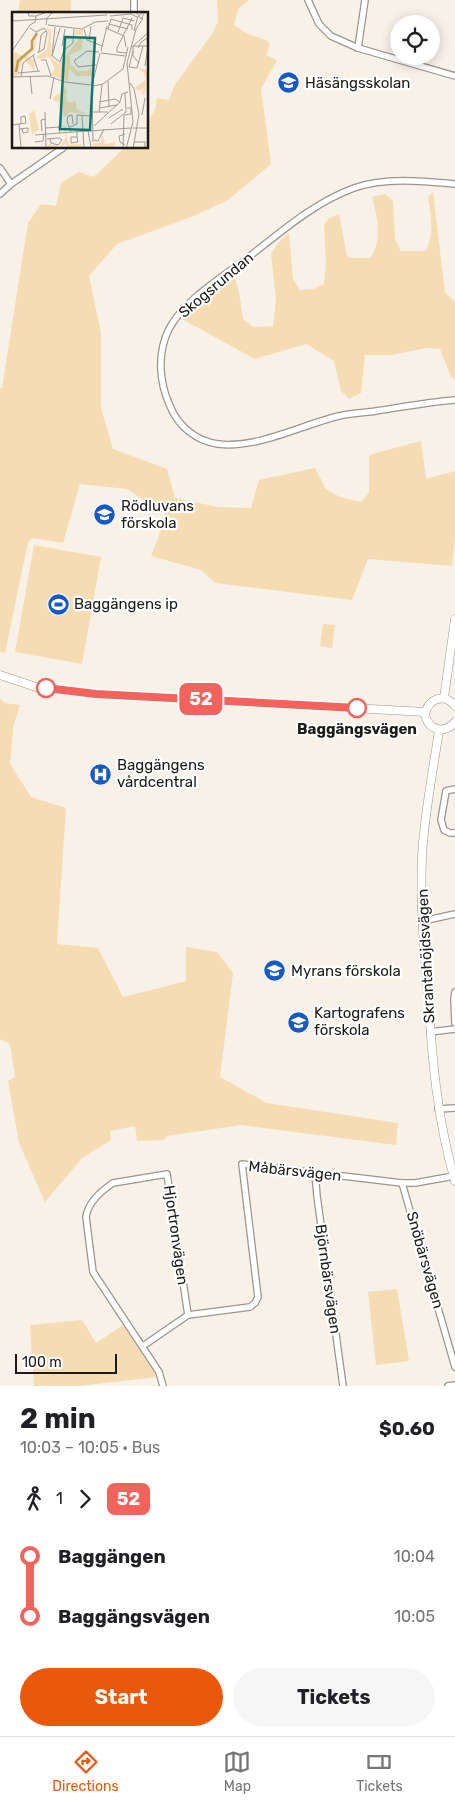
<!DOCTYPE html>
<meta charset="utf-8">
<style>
:root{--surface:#fff;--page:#f6f6f6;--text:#202124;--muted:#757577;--line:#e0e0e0;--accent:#ea580c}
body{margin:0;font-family:Rubik,sans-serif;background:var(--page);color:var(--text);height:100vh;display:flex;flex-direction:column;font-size:19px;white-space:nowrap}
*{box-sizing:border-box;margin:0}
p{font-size:16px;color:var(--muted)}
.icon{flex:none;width:28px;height:28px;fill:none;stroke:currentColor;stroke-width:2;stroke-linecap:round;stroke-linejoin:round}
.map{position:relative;height:1386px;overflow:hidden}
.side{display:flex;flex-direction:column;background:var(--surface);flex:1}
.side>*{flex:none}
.badge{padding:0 10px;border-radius:8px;font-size:18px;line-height:32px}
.fabs{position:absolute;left:390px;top:15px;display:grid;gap:10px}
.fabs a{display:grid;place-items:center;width:50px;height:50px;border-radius:50%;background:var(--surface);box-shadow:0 2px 12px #0003;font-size:25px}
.scale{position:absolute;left:15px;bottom:12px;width:102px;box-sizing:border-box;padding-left:5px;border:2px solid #1d1b17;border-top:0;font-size:14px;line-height:18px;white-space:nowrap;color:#1d1b17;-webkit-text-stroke:4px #fff;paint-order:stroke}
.map>.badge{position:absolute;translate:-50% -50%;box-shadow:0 0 0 2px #fff}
.legs{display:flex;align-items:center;gap:8px;height:55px;padding:0 20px;font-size:16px}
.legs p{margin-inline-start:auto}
.summary{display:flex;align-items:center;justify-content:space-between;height:85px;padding:0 20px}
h1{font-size:28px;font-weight:700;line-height:38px}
.primary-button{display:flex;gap:10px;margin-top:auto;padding:10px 20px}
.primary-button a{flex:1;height:58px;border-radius:30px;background:var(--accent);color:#fff;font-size:20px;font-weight:700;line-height:58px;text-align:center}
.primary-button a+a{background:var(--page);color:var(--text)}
ul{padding:0 20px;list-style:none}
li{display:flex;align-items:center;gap:18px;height:60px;font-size:19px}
li i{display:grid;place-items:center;width:8px;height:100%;margin:0 6px;background:currentColor}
li i::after{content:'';width:12px;height:12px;margin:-6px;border:4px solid;border-radius:50%;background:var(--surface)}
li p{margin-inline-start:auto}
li:first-child i{background:linear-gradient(#0000 50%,currentColor 0)}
li:last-child i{background:linear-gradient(currentColor 50%,#0000 0)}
.tabs{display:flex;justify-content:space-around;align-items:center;height:70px;border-top:1px solid var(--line);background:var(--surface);font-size:14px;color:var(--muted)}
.tabs a{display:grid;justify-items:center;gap:2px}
.tabs .active{color:var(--accent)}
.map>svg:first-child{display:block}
.green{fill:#f6dcb2}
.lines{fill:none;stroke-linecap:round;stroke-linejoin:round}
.street-casing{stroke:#9b958d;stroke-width:8}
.secondary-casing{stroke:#9b958d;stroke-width:9}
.street{stroke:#fff;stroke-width:5.5}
.secondary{stroke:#fff;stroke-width:8}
.line-1-casing{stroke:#fff;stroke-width:11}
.line-1{stroke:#f1635c;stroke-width:8}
.stop-1-dot{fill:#fff;stroke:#f1635c;stroke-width:2.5}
.labels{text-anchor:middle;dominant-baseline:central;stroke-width:4.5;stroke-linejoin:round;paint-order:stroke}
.poi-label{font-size:15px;fill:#1d1b17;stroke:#fff;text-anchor:start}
.street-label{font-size:15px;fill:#1d1b17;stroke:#fff}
.stop-label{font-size:15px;font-weight:bold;fill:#1d1b17;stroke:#fff}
.inset-river{fill:none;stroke:#c49c55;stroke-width:2.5}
.inset-road{fill:none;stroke:#a09b94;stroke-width:1}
.view{fill:#0f766e;fill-opacity:0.15;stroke:#0f766e;stroke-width:2.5}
.inset-edge{fill:none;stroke:#1d1b17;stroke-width:2.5}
</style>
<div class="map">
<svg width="455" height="1386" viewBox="0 0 455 1386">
<rect width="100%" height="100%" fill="#f7f1e8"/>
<g class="green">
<path d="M20,0H71V14H18Z"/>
<path d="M217,0H249L238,9L234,25L246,33L268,41L270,45L266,55L277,60L261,89L271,164L228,200L194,216L117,244L89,276L101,333V408L113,449L167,469L175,498L218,507L251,508L259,480L315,468L326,489L340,497L361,502L369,493V455L421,441L426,479L455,471V540L452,566L368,559L352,600L215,583L201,570L151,556L167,515L127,489L80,484L63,543L33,538L28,542L5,653L0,652V388H2L28,223L41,204L56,206L61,183L79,172L94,177L124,148H148V120L155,110L157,98L169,100L174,86L214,31L218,21Z"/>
<path d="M433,192L445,293L455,302V380L451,377L440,349L427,348L391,355H365L361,393L349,399L341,391L334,361L306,344L255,359L182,319C197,302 216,291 234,276L239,291L243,319L253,327L273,326L276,299L271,254L278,243L289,233L293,279L300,290L313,289L324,284L326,264L324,225L328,219L339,214L347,256L352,258H370C383,242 377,215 372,197L385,194L393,201L395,239L401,251H425C435,236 431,214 428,197Z"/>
<path d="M34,545L101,557L82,664L15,652Z"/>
<path d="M323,624L335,625L332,648L320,646Z"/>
<path d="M0,699L5,703L20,705L13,727L10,764L31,797L66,808L57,944L98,948L123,997L186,981V947L217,952L233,973L220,1077L267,1103L398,1123L396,1145L241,1125L167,1136L164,1140L137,1141L135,1126L110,1131L111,1140L82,1158L45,1202L19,1143L8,1081L15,1077L10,1044L0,1039Z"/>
<path d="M397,1289L409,1361L376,1365L368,1292Z"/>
<path d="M82,1320L96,1343L123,1325L157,1377L78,1386H34L30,1325Z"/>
</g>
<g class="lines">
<defs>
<g id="street">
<path d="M308,0L319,24L331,36L358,48L455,76"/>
<path d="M134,14V0"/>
<path d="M358,48L365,0"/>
<path d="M0,168L11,184"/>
<path d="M455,184C423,181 385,177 354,188C313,203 280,233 246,259C220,279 185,299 169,329C157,353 159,382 170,406C178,426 196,441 218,444C257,449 301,425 339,416C351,413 364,413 376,411C402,407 429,402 455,400"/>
<path d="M0,194L11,184L63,148"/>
<path d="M455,789L446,791L441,820L444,830L450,833H455"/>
<path d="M423,921L455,914"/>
<path d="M455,992L454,999L455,1023"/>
<path d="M430,1032L455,1029"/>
<path d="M438,1109L455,1108"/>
<path d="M315,1173L317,1196L343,1386"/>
<path d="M402,1183L455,1367"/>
<path d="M143,1346L188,1315L250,1307L255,1303L258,1297L242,1164L402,1183H415L454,1176"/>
<path d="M163,1386L159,1372L93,1272L86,1217C88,1203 101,1191 113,1183L167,1174L188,1315"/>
<path d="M448,1386L455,1385"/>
</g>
<g id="secondary">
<path d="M0,675L36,687L97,694L425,712"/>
<path d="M444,698L455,619"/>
<path d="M455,706C445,692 427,699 425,715C429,731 445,734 455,722"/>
<path d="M439,730C433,772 424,815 422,857C420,903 424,949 428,994C432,1058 437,1119 455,1181"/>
</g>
</defs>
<use href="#street" class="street-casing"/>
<use href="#secondary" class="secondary-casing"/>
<use href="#street" class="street"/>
<use href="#secondary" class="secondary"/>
</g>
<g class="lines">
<defs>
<path id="line-1" d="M46,688L96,694L357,708"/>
</defs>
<use href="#line-1" class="line-1-casing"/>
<use href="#line-1" class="line-1"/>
</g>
<defs>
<symbol id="school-disc" viewBox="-11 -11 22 22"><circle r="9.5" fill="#1859c5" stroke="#fff"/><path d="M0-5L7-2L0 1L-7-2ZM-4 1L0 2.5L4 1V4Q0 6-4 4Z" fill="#fff"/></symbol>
<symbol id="stadium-disc" viewBox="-11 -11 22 22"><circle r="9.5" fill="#1859c5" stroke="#fff"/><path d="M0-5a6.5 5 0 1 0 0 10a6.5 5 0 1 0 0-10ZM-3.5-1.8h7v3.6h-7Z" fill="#fff"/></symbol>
<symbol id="hospital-disc" viewBox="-11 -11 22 22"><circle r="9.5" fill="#1859c5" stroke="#fff"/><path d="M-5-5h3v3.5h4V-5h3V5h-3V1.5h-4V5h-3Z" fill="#fff"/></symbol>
</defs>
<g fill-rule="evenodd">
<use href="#school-disc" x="276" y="70" width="25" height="25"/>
<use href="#school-disc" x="92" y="502" width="25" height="25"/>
<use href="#stadium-disc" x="46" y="592" width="25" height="25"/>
<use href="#hospital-disc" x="88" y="762" width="25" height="25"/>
<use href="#school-disc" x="262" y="958" width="25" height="25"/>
<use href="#school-disc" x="286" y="1010" width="25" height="25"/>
</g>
<g class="stop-1-dot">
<circle cx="46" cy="688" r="9"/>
<circle cx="357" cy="708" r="9"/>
</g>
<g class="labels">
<g class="poi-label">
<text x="305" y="83">Häsängsskolan</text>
<text x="121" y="506">Rödluvans<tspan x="121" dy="17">förskola</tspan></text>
<text x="74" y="604">Baggängens ip</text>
<text x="117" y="765">Baggängens<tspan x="117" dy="17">vårdcentral</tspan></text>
<text x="291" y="971">Myrans förskola</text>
<text x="314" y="1013">Kartografens<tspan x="314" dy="17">förskola</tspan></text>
</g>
<g class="street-label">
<text transform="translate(216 285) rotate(-40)">Skogsrundan</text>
<text transform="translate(426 956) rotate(-93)">Skrantahöjdsvägen</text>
<text transform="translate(295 1171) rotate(6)">Måbärsvägen</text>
<text transform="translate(176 1235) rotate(82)">Hjortronvägen</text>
<text transform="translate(425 1260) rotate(74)">Snöbärsvägen</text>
<text transform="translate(328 1279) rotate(82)">Björnbärsvägen</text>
</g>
<g class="stop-label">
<text x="357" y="729">Baggängsvägen</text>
</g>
</g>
<g transform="translate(12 12)">
<rect width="136" height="136" fill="#f7f1e8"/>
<path d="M34,15L39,19V46L47,52L70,23H63V18H71L70,37L58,43V52L66,59H75L79,55L81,64H65L57,57L56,69L39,63L43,56L37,45L26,47L25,44L35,38L37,21ZM25,24L22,39L14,44L22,48L23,59L11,46L5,64H1L2,40L11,44L19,39ZM126,56L136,58L133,83L129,82L133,75L128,79L122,76L134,68L132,61ZM50,71L55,79L54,88L58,91L64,89V97L75,102L58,100L52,105L50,94L46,95L48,90L41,89V85L49,81ZM22,98L27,117L20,123L17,103ZM50,113L59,117H53L57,133L69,132L70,136H56L53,131L49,136L35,135L37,132L48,135L54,125ZM90,121L93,132L104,130L102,136H80L81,131H89Z" fill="#f6dcb2"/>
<path class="inset-river" d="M4,60L6,49L20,37V29L25,21"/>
<path class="inset-road" d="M16,0L17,4H24L35,0M124,0L129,7L133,0M98,4L119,2L125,5M0,9L95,3M97,12L116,17M34,13L35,6L41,0M36,13L70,17L83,10L96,9M18,16L24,20L32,16M48,16L40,44L48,50L52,38L61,31L62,17M94,16L112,24L114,35M72,17L75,28L90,34M96,17L99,7L120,13V18M122,19L126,4L132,0M106,20L111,6L122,9M77,29L79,14M50,34L53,17M121,34H137M126,36L129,30L137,25M0,39L18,13L23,10L24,4M89,39L95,14M121,39L117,55L125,56L131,34M27,40L29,23L34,19M25,41L32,37L35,20L32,16M89,41L113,44M114,41L105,40V36L120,6L118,8M21,43L26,59M40,44L43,15M29,48H34L39,64M127,51L121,44V34L137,20M84,53L66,55L62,49L75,39L87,40M133,54L136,34M111,57L116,35M6,61L28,59M18,64L20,82M0,65L36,64L53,70L79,73M9,65L11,51L23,42M96,69L97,94M118,71L122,77L127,102L121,137M80,73L88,41M81,74L91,72L111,57M80,75L81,130M0,87V65M38,87L42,65M87,90L103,87L108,90M87,96L105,93M33,100L34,135M78,100H96M87,100L90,73M130,103L133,86M70,104L72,136L79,135M97,106L111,97M0,112L1,113L7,112L14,111L13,104L9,105V112M7,112L9,135M99,112L114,100L113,81M82,114L108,90L110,82L116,80M58,115L65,112V103L79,104M121,116H136L137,119M7,117L16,116V120L11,121L10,116M30,119L29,108L34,107M65,119V125L66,130H65L59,131V125H65M76,119L79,135M59,120L55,109L56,104L60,103L61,112M48,121L119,116M113,122L107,124L108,130L113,133M23,123L48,121L47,115L34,116M35,127L46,126H47L50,128L46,133L39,131L38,127M82,128L86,129L92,117M23,130L31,129L32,122M122,130H133V137M0,136L37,137M111,137L112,103L119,102V96H115M114,137L121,110L115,51L124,17L131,6"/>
<path class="view" d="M53,25L83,26L78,118L48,117Z"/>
<rect width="136" height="136" class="inset-edge"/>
</g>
</svg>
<div class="fabs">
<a><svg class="icon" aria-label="locate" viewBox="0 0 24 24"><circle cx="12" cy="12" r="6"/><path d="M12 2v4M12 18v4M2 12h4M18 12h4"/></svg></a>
</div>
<div class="scale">100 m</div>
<b class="badge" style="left:201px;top:699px;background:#f1635c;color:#fff">52</b>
</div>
<section class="side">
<div class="summary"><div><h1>2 min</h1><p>10:03 – 10:05 · Bus</p></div><b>$0.60</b></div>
<div class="legs"><svg class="icon" aria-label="walk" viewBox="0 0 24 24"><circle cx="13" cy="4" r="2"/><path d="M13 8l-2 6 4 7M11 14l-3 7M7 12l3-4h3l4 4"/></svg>1<svg class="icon" aria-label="forward" viewBox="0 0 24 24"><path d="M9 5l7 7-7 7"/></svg><b class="badge" style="background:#f1635c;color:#fff">52</b></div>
<ul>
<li><i style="color:#f1635c"></i><b>Baggängen</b><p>10:04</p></li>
<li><i style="color:#f1635c"></i><b>Baggängsvägen</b><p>10:05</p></li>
</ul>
<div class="primary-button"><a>Start</a><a>Tickets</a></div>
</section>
<nav class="tabs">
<a class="active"><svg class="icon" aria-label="directions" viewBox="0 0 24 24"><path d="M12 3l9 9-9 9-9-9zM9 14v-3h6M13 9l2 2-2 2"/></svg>Directions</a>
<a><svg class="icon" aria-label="map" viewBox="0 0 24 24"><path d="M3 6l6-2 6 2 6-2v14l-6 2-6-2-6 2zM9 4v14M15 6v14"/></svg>Map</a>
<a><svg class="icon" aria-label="tickets" viewBox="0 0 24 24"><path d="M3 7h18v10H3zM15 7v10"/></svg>Tickets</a>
</nav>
